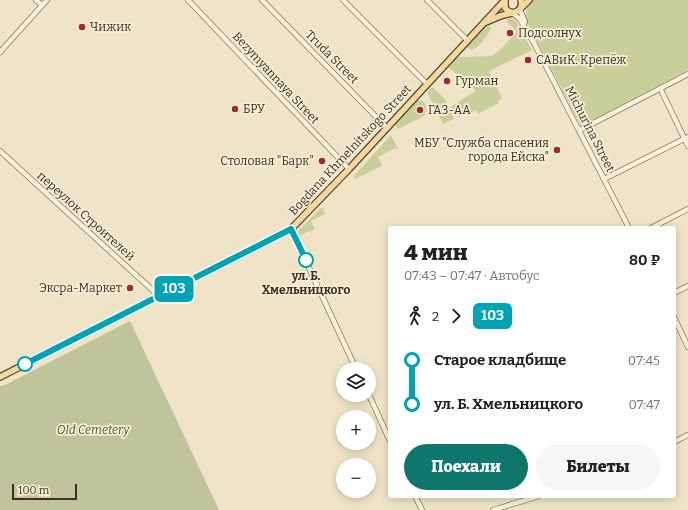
<!DOCTYPE html>
<html lang="ru">
<meta charset="utf-8">
<style>
:root{--surface:#fff;--page:#f6f6f6;--text:#202124;--muted:#757577;--accent:#0f766e}
body{margin:0;font-family:Bitter,serif;background:var(--page);color:var(--text);height:100vh;display:flex;flex-direction:column;font-size:15px;white-space:nowrap}
*{box-sizing:border-box;margin:0}
p{font-size:13px;color:var(--muted)}
.icon{flex:none;width:22px;height:22px;fill:none;stroke:currentColor;stroke-width:2;stroke-linecap:round;stroke-linejoin:round}
.map{position:relative;flex:1;overflow:hidden}
.side{position:absolute;left:388px;top:226px;width:288px;height:272px;display:flex;flex-direction:column;background:var(--surface);border-radius:4px;box-shadow:0 2px 10px #0003}
.side>*{flex:none}
.badge{padding:0 8px;border-radius:6px;font-size:14px;line-height:26px}
.controls{position:absolute;left:336px;top:362px;display:grid;gap:8px}
.controls a{display:grid;place-items:center;width:40px;height:40px;border-radius:50%;background:var(--surface);box-shadow:0 2px 10px #0003;font-size:20px}
.scale{position:absolute;left:12px;bottom:10px;width:65px;box-sizing:border-box;padding-left:4px;border:2px solid #3d2e20;border-top:0;font-size:11px;line-height:14px;white-space:nowrap;color:#3d2e20;-webkit-text-stroke:3px #f7eed8;paint-order:stroke}
.map>.badge{position:absolute;translate:-50% -50%;box-shadow:0 0 0 2px #fff}
.legs{display:flex;align-items:center;gap:6px;height:44px;padding:0 16px;font-size:13px}
.legs p{margin-inline-start:auto}
.summary{display:flex;align-items:center;justify-content:space-between;height:68px;padding:0 16px}
h1{font-size:22px;font-weight:800;line-height:30px}
.cta{display:flex;gap:8px;margin-top:auto;padding:8px 16px}
.cta a{flex:1;height:46px;border-radius:24px;background:var(--accent);color:#fff;font-size:16px;font-weight:800;line-height:46px;text-align:center}
.cta a+a{background:var(--page);color:var(--text)}
ul{padding:0 16px;list-style:none}
li{display:flex;align-items:center;gap:14px;height:44px;font-size:15px}
li i{display:grid;place-items:center;width:6px;height:100%;margin:0 5px;background:currentColor}
li i::after{content:'';width:10px;height:10px;margin:-5px;border:3px solid;border-radius:50%;background:var(--surface)}
li p{margin-inline-start:auto}
li:first-child i{background:linear-gradient(#0000 50%,currentColor 0)}
li:last-child i{background:linear-gradient(currentColor 50%,#0000 0)}
.map>svg:first-child{display:block}
.green{fill:#c9cf9b}
.cemetery{fill:#bfc49a}
.lines{fill:none;stroke-linecap:round;stroke-linejoin:round}
.minor-casing{stroke:#8d765c;stroke-width:6}
.major-casing{stroke:#5b4430;stroke-width:8}
.minor{stroke:#faf1dc;stroke-width:4.5}
.major{stroke:#f3d9a0;stroke-width:5.5}
.line-1-casing{stroke:#fff;stroke-width:9}
.line-1{stroke:#00a3b4;stroke-width:6}
.poi-dot{fill:#9e2a2b;stroke:#f7eed8;stroke-width:1.5}
.stop-1-dot{fill:#fff;stroke:#00a3b4;stroke-width:2}
.labels{text-anchor:middle;dominant-baseline:central;stroke-width:3.5;stroke-linejoin:round;paint-order:stroke}
.poi-label{font-size:12px;fill:#3d2e20;stroke:#f7eed8;text-anchor:start}
.street-label{font-size:12px;fill:#3d2e20;stroke:#f7eed8}
.stop-label{font-size:12px;font-weight:bold;fill:#3d2e20;stroke:#f7eed8}
.park-label{font-size:12px;font-style:italic;fill:#4d5a26;stroke:#f7eed8}
</style>
<div class="map">
<svg width="688" height="510" viewBox="0 0 688 510">
<rect width="100%" height="100%" fill="#f0e4c8"/>
<g class="green">
<path d="M533,0H688V70L581,126L526,20C525,11 527,6 533,0Z"/>
<path d="M509,18H511L515,20L532,50L489,71L502,98L498,101L499,103L478,114L476,110C469,114 460,120 452,114L454,119L443,124L427,92L432,87L444,98L451,111V107C453,105 471,94 476,91L447,66L454,59L460,57L491,56L498,52L517,32L506,21Z"/>
<path d="M489,26L491,28C490,33 479,47 474,49C471,50 470,49 467,48V46L486,27Z"/>
<path d="M416,100L423,101C427,105 427,111 424,116L398,129L393,123Z"/>
<path d="M391,135L398,149L395,148L378,157L382,166L355,179L354,176Z"/>
<path d="M321,208H323L325,214L311,221L315,229L298,236V231Z"/>
</g>
<path class="cemetery" d="M130,321L219,510H0V386L5,385Z"/>
<g class="lines">
<defs>
<g id="minor">
<path d="M36,0L42,5"/>
<path d="M188,0L349,169"/>
<path d="M262,0L387,128"/>
<path d="M343,0L427,84"/>
<path d="M427,0L467,40"/>
<path d="M520,10L525,22"/>
<path d="M512,13L519,18L533,41L629,228"/>
<path d="M0,52L47,0"/>
<path d="M660,88L688,146"/>
<path d="M580,130L688,74"/>
<path d="M0,151L159,296"/>
<path d="M604,179L688,137"/>
<path d="M651,228L688,209"/>
<path d="M291,229L356,369"/>
<path d="M674,293L688,286"/>
<path d="M674,317L688,347"/>
<path d="M369,395L390,441"/>
<path d="M674,442L688,435"/>
<path d="M415,496L422,510"/>
<path d="M493,510L539,496"/>
</g>
<g id="major">
<path d="M505,0V8C512,17 524,11 521,0"/>
<path d="M521,8L529,0"/>
<path d="M486,22L500,16L512,13"/>
<path d="M0,377L291,229L349,169L505,0"/>
</g>
</defs>
<use href="#minor" class="minor-casing"/>
<use href="#major" class="major-casing"/>
<use href="#minor" class="minor"/>
<use href="#major" class="major"/>
</g>
<g class="lines">
<defs>
<path id="line-1" d="M25,364L291,229L306,260"/>
</defs>
<use href="#line-1" class="line-1-casing"/>
<use href="#line-1" class="line-1"/>
</g>
<g class="poi-dot">
<circle cx="82" cy="27" r="4"/>
<circle cx="510" cy="33" r="4"/>
<circle cx="528" cy="60" r="4"/>
<circle cx="447" cy="81" r="4"/>
<circle cx="235" cy="109" r="4"/>
<circle cx="420" cy="110" r="4"/>
<circle cx="557" cy="150" r="4"/>
<circle cx="322" cy="161" r="4"/>
<circle cx="130" cy="288" r="4"/>
</g>
<g class="stop-1-dot">
<circle cx="306" cy="260" r="7"/>
<circle cx="25" cy="364" r="7"/>
</g>
<g class="labels">
<g class="poi-label">
<text x="90" y="27">Чижик</text>
<text x="518" y="33">Подсолнух</text>
<text x="536" y="60">САВиК. Крепёж</text>
<text x="455" y="81">Гурман</text>
<text x="243" y="109">БРУ</text>
<text x="428" y="110">ГАЗ-АА</text>
<text x="549" y="143" text-anchor="end">МБУ "Служба спасения<tspan x="549" dy="14">города Ейска"</tspan></text>
<text x="314" y="161" text-anchor="end">Столовая "Барк"</text>
<text x="122" y="288" text-anchor="end">Эксра-Маркет</text>
</g>
<g class="street-label">
<text transform="translate(332 57) rotate(45)">Truda Street</text>
<text transform="translate(276 78) rotate(47)">Bezymyannaya Street</text>
<text transform="translate(590 129) rotate(63)">Michurina Street</text>
<text transform="translate(350 150) rotate(-47)">Bogdana Khmelnitskogo Street</text>
<text transform="translate(86 216) rotate(42)">переулок Строителей</text>
</g>
<g class="stop-label">
<text x="306" y="276">ул. Б.<tspan x="306" dy="14">Хмельницкого</tspan></text>
</g>
<g class="park-label">
<text x="93" y="430">Old Cemetery</text>
</g>
</g>
</svg>
<div class="controls">
<a><svg class="icon" aria-label="layers" viewBox="0 0 24 24"><path d="M12 4l9 5-9 5-9-5zM3 14l9 5 9-5"/></svg></a>
<a>+</a>
<a>−</a>
</div>
<div class="scale">100 m</div>
<b class="badge" style="left:174px;top:289px;background:#00a3b4;color:#fff">103</b>
<section class="side">
<div class="summary"><div><h1>4 мин</h1><p>07:43 – 07:47 · Автобус</p></div><b>80 ₽</b></div>
<div class="legs"><svg class="icon" aria-label="walk" viewBox="0 0 24 24"><circle cx="13" cy="4" r="2"/><path d="M13 8l-2 6 4 7M11 14l-3 7M7 12l3-4h3l4 4"/></svg>2<svg class="icon" aria-label="forward" viewBox="0 0 24 24"><path d="M9 5l7 7-7 7"/></svg><b class="badge" style="background:#00a3b4;color:#fff">103</b></div>
<ul>
<li><i style="color:#00a3b4"></i><b>Старое кладбище</b><p>07:45</p></li>
<li><i style="color:#00a3b4"></i><b>ул. Б. Хмельницкого</b><p>07:47</p></li>
</ul>
<div class="cta"><a>Поехали</a><a>Билеты</a></div>
</section>
</div>
